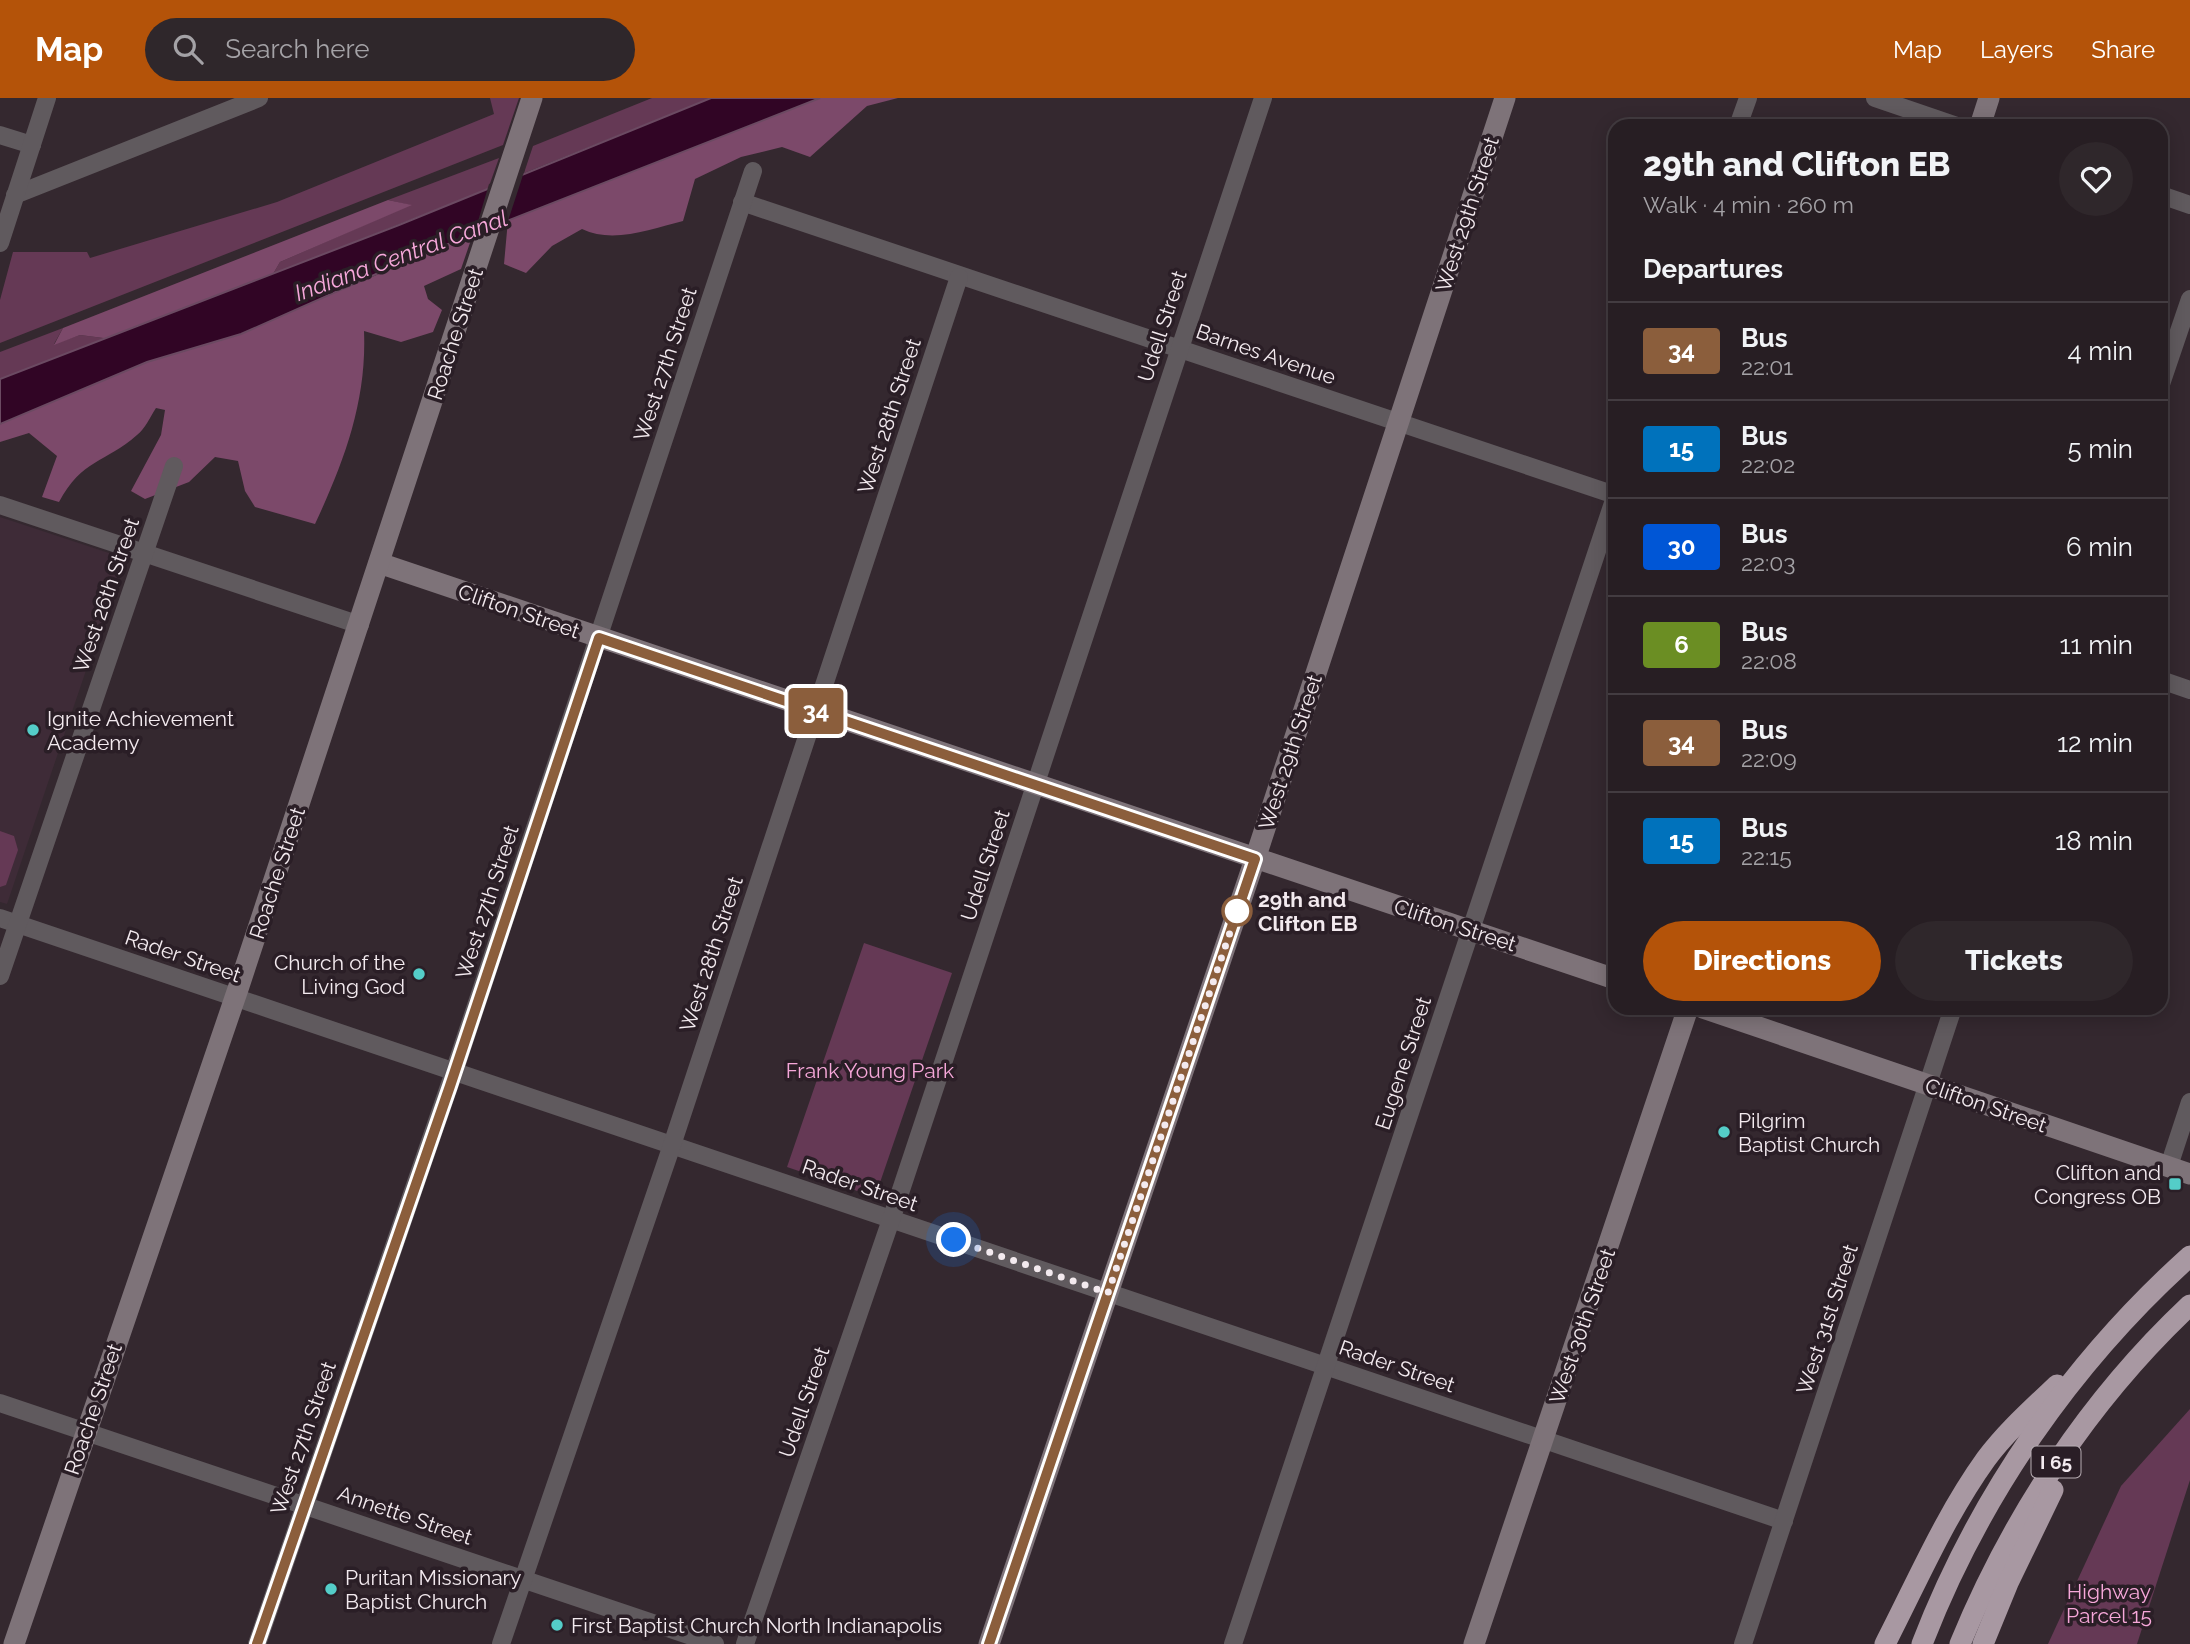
<!DOCTYPE html>
<meta charset="utf-8">
<style>
:root{--surface:#271e23;--page:#2f272b;--text:#f1f3f6;--muted:#a4a2a6;--line:#433c41;--accent:#b45309}
body{margin:0;font-family:Raleway,sans-serif;background:var(--page);color:var(--text);height:100vh;display:flex;flex-direction:column;font-size:26px;white-space:nowrap}
*{box-sizing:border-box;margin:0}
p{font-size:23px;color:var(--muted)}
.icon{flex:none;width:38px;height:38px;fill:none;stroke:currentColor;stroke-width:2;stroke-linecap:round;stroke-linejoin:round}
.map{position:relative;flex:1;overflow:hidden}
.sheet{position:absolute;left:1608px;top:21px;width:560px;height:896px;display:flex;flex-direction:column;background:var(--surface);border-radius:21px;box-shadow:0 4px 18px #0003,0 0 0 2px var(--line)}
.sheet>*{flex:none}
.badge{padding:0 14px;border-radius:5px;font-size:24px;line-height:46px}
.you{position:absolute;width:35px;height:35px;margin:-18px;border:5px solid #fff;border-radius:50%;background:#1a73e8;box-shadow:0 0 0 10px #1a73e833}
.map>.badge{position:absolute;translate:-50% -50%;box-shadow:0 0 0 4px #fff}
h2{padding:0 35px;font-size:26px;line-height:63px}
.round{display:grid;place-items:center;flex:none;width:74px;height:74px;border-radius:37px;background:var(--page)}
.summary{display:flex;align-items:center;justify-content:space-between;height:119px;padding:0 35px}
h1{font-size:33px;font-weight:800;line-height:52px}
.action{display:flex;gap:14px;margin-top:auto;padding:14px 35px}
.action a{flex:1;height:80px;border-radius:42px;background:var(--accent);color:#fff;font-size:28px;font-weight:800;line-height:80px;text-align:center}
.action a+a{background:var(--page);color:var(--text)}
ul{padding:0;list-style:none}
li{display:flex;align-items:center;gap:21px;height:98px;padding:0 35px;border-top:2px solid var(--line)}
li div{flex:1}
li b{display:block;font-size:26px}
li em{font-style:normal}
li .badge{min-width:77px;font-weight:700;text-align:center}
header{display:flex;align-items:center;gap:42px;box-sizing:border-box;height:98px;padding:0 35px;background:var(--accent);color:#fff}
header strong{font-size:33px}
nav{display:flex;gap:38px;margin-inline-start:auto;font-size:24px}
.search{width:490px;height:63px;background:var(--page);display:flex;align-items:center;gap:18px;box-sizing:border-box;padding:0 24px;border-radius:38px;color:var(--muted);font-size:26px}
.map>svg:first-child{display:block}
.built{fill:#3e2b37}
.green{fill:#653955}
.forest{fill:#7c496a}
.water{fill:#310525;stroke:#6b4a62;stroke-width:2}
.pier{fill:#34282f}
.lines{fill:none;stroke-linecap:round;stroke-linejoin:round}
.street{stroke:#605a5e;stroke-width:18}
.secondary{stroke:#7e7379;stroke-width:21}
.highway{stroke:#a898a2;stroke-width:21}
.line-casing{stroke:#fff;stroke-width:16}
.line{stroke:#8b5e3c;stroke-width:10}
.walk{stroke:#f3eaef;stroke-width:7;stroke-dasharray:0 12.6}
.poi-dot{fill:#54cdc8;stroke:#2a1e26;stroke-width:2.5}
.stop-dot{fill:#fff;stroke:#8b5e3c;stroke-width:3.5}
.labels{text-anchor:middle;dominant-baseline:central;stroke-width:7;stroke-linejoin:round;paint-order:stroke}
.shield{fill:#2a1e26;stroke:#b7adb3;stroke-width:2}
.shield-label{font-size:19px;font-weight:bold;fill:#f3eaef}
.street-label{font-size:21px;fill:#f3eaef;stroke:#2a1e26}
.poi-label{font-size:21px;fill:#f3eaef;stroke:#2a1e26;text-anchor:start}
.stop-label{font-size:21px;font-weight:bold;fill:#f3eaef;stroke:#2a1e26;text-anchor:start}
.park-label{font-size:21px;fill:#f6a7d9;stroke:#2a1e26}
.water-label{font-size:23px;font-style:italic;fill:#f7a8db;stroke:#2a1e26}
</style>
<header>
<strong>Map</strong>
<div class="search"><svg class="icon" aria-label="search" viewBox="0 0 24 24"><circle cx="10" cy="10" r="6"/><path d="M15 15l6 6"/></svg>Search here</div>
<nav><a>Map</a><a>Layers</a><a>Share</a></nav>
</header>
<div class="map">
<svg width="2190" height="1546" viewBox="0 0 2190 1546">
<rect width="100%" height="100%" fill="#34282f"/>
<path class="built" d="M0,419L124,460L7,806L0,804Z"/>
<g class="green">
<path d="M490,0H519L503,47L0,245V202L13,154H87L90,160L277,104L494,16Z"/>
<path d="M652,0H711L524,75L533,48Z"/>
<path d="M499,60L488,91L273,176L280,164L410,107L388,102Z"/>
<path d="M63,230L54,246L80,237L111,241L0,281V254Z"/>
<path d="M0,733L14,738L18,752L6,787L0,789Z"/>
<path d="M864,845L952,875L875,1099L787,1069Z"/>
<path d="M2190,1311V1382L2137,1546H2048L2121,1388Z"/>
</g>
<g class="forest">
<path d="M820,0H898L867,8L810,59L782,49L741,59L695,81L683,123C651,131 613,146 582,131L552,148L526,175L504,166L508,122Z"/>
<path d="M388,102L412,107L280,164L273,176L111,241L80,237L54,247L63,230Z"/>
<path d="M473,136L461,171L424,188L428,201L442,212L433,234L401,244L364,233C367,303 344,364 315,426L255,409L245,393L238,363L215,359L189,384L145,401L131,393L161,337L165,312L156,310C150,319 145,331 137,337C105,365 82,361 59,404L42,399L57,358L29,335L0,344V326L147,264L212,245L273,221Z"/>
</g>
<path class="water" d="M711,0H820L410,161L241,236L147,264L0,326V281L399,127Z"/>
<path class="pier" d="M525,71L507,126L473,140L489,86Z"/>
<g class="lines">
<g class="street">
<path d="M1875,0L1957,28"/>
<path d="M1738,28L1748,0"/>
<path d="M0,37L32,47"/>
<path d="M15,97L259,0"/>
<path d="M2161,97L2190,107"/>
<path d="M742,104L1615,397"/>
<path d="M0,145L47,0"/>
<path d="M2161,286L2190,201"/>
<path d="M0,407L360,527"/>
<path d="M2161,582L2190,592"/>
<path d="M0,820L1784,1423"/>
<path d="M0,878L174,368"/>
<path d="M2169,1068L2190,1004"/>
<path d="M0,1305L715,1546"/>
<path d="M257,1546L454,974L753,73"/>
<path d="M501,1546L672,1047L959,179"/>
<path d="M745,1546L895,1110L1263,0"/>
<path d="M1233,1546L1615,399"/>
<path d="M1743,1546L1953,910"/>
</g>
<g class="secondary">
<path d="M1980,28L1989,0"/>
<path d="M379,465L1615,881"/>
<path d="M1703,910L2190,1076"/>
<path d="M14,1546L239,888L532,0"/>
<path d="M989,1546L1255,761L1505,0"/>
<path d="M1474,1546L1688,910"/>
</g>
<g class="highway">
<path d="M1885,1546C1917,1484 1945,1418 1986,1361C2007,1333 2032,1311 2057,1287"/>
<path d="M1922,1546C1979,1398 2072,1264 2190,1158"/>
<path d="M1960,1546C2012,1419 2090,1301 2190,1207"/>
<path d="M1983,1546L2008,1485L2053,1392"/>
</g>
</g>
<g class="lines">
<defs>
<path id="line" d="M257,1546L450,988L599,540L1255,761L989,1546"/>
</defs>
<use href="#line" class="line-casing"/>
<use href="#line" class="line"/>
<path class="walk" d="M954,1142L1108,1195L1240,805L1237,813"/>
</g>
<g class="poi-dot">
<circle cx="33" cy="632" r="7"/>
<circle cx="419" cy="876" r="7"/>
<circle cx="1724" cy="1034" r="7"/>
<rect x="2168" y="1079" width="14" height="14" rx="3.5"/>
<circle cx="331" cy="1491" r="7"/>
<circle cx="557" cy="1527" r="7"/>
</g>
<circle class="stop-dot" cx="1237" cy="813" r="14"/>
<g class="labels">
<rect class="shield" x="2031.5" y="1348.5" width="49" height="31" rx="5"/>
<g class="shield-label">
<text x="2056" y="1364">I 65</text>
</g>
<g class="street-label">
<text transform="translate(1467 116) rotate(-72)">West 29th Street</text>
<text transform="translate(1162 228) rotate(-72)">Udell Street</text>
<text transform="translate(455 236) rotate(-72)">Roache Street</text>
<text transform="translate(1266 256) rotate(19)">Barnes Avenue</text>
<text transform="translate(665 266) rotate(-72)">West 27th Street</text>
<text transform="translate(889 318) rotate(-72)">West 28th Street</text>
<text transform="translate(106 497) rotate(-71)">West 26th Street</text>
<text transform="translate(519 513) rotate(19)">Clifton Street</text>
<text transform="translate(1290 654) rotate(-72)">West 29th Street</text>
<text transform="translate(985 767) rotate(-72)">Udell Street</text>
<text transform="translate(277 775) rotate(-72)">Roache Street</text>
<text transform="translate(487 804) rotate(-72)">West 27th Street</text>
<text transform="translate(1455 827) rotate(18)">Clifton Street</text>
<text transform="translate(711 856) rotate(-72)">West 28th Street</text>
<text transform="translate(183 858) rotate(19)">Rader Street</text>
<text transform="translate(1403 965) rotate(-72)">Eugene Street</text>
<text transform="translate(1986 1007) rotate(19)">Clifton Street</text>
<text transform="translate(860 1087) rotate(19)">Rader Street</text>
<text transform="translate(1827 1221) rotate(-72)">West 31st Street</text>
<text transform="translate(1582 1228) rotate(-71)">West 30th Street</text>
<text transform="translate(1397 1268) rotate(19)">Rader Street</text>
<text transform="translate(804 1304) rotate(-71)">Udell Street</text>
<text transform="translate(93 1311) rotate(-71)">Roache Street</text>
<text transform="translate(303 1340) rotate(-71)">West 27th Street</text>
<text transform="translate(405 1417) rotate(19)">Annette Street</text>
</g>
<g class="poi-label">
<text x="47" y="620">Ignite Achievement<tspan x="47" dy="24">Academy</tspan></text>
<text x="405" y="864" text-anchor="end">Church of the<tspan x="405" dy="24">Living God</tspan></text>
<text x="1738" y="1022">Pilgrim<tspan x="1738" dy="24">Baptist Church</tspan></text>
<text x="2161" y="1074" text-anchor="end">Clifton and<tspan x="2161" dy="24">Congress OB</tspan></text>
<text x="345" y="1479">Puritan Missionary<tspan x="345" dy="24">Baptist Church</tspan></text>
<text x="571" y="1527">First Baptist Church North Indianapolis</text>
</g>
<g class="stop-label">
<text x="1258" y="801">29th and<tspan x="1258" dy="24">Clifton EB</tspan></text>
</g>
<g class="park-label">
<text x="870" y="972">Frank Young Park</text>
<text x="2109" y="1493">Highway<tspan x="2109" dy="24">Parcel 15</tspan></text>
</g>
<g class="water-label">
<text transform="translate(401 157) rotate(-20)">Indiana Central Canal</text>
</g>
</g>
</svg>
<div class="you" style="left:954px;top:1142px"></div>
<b class="badge" style="left:816px;top:613px;background:#8b5e3c;color:#fff">34</b>
<section class="sheet">
<div class="summary"><div><h1>29th and Clifton EB</h1><p>Walk · 4 min · 260 m</p></div><a class="round"><svg class="icon" aria-label="heart" viewBox="0 0 24 24"><path d="M12 20l-8-8c-3-5 5-10 8-4 3-6 11-1 8 4z"/></svg></a></div>
<h2>Departures</h2>
<ul>
<li><span class="badge" style="background:#8b5e3c;color:#fff">34</span><div><b>Bus</b><p>22:01</p></div><em>4 min</em></li>
<li><span class="badge" style="background:#0072bc;color:#fff">15</span><div><b>Bus</b><p>22:02</p></div><em>5 min</em></li>
<li><span class="badge" style="background:#0056d6;color:#fff">30</span><div><b>Bus</b><p>22:03</p></div><em>6 min</em></li>
<li><span class="badge" style="background:#6b8e23;color:#fff">6</span><div><b>Bus</b><p>22:08</p></div><em>11 min</em></li>
<li><span class="badge" style="background:#8b5e3c;color:#fff">34</span><div><b>Bus</b><p>22:09</p></div><em>12 min</em></li>
<li><span class="badge" style="background:#0072bc;color:#fff">15</span><div><b>Bus</b><p>22:15</p></div><em>18 min</em></li>
</ul>
<div class="action"><a>Directions</a><a>Tickets</a></div>
</section>
</div>
